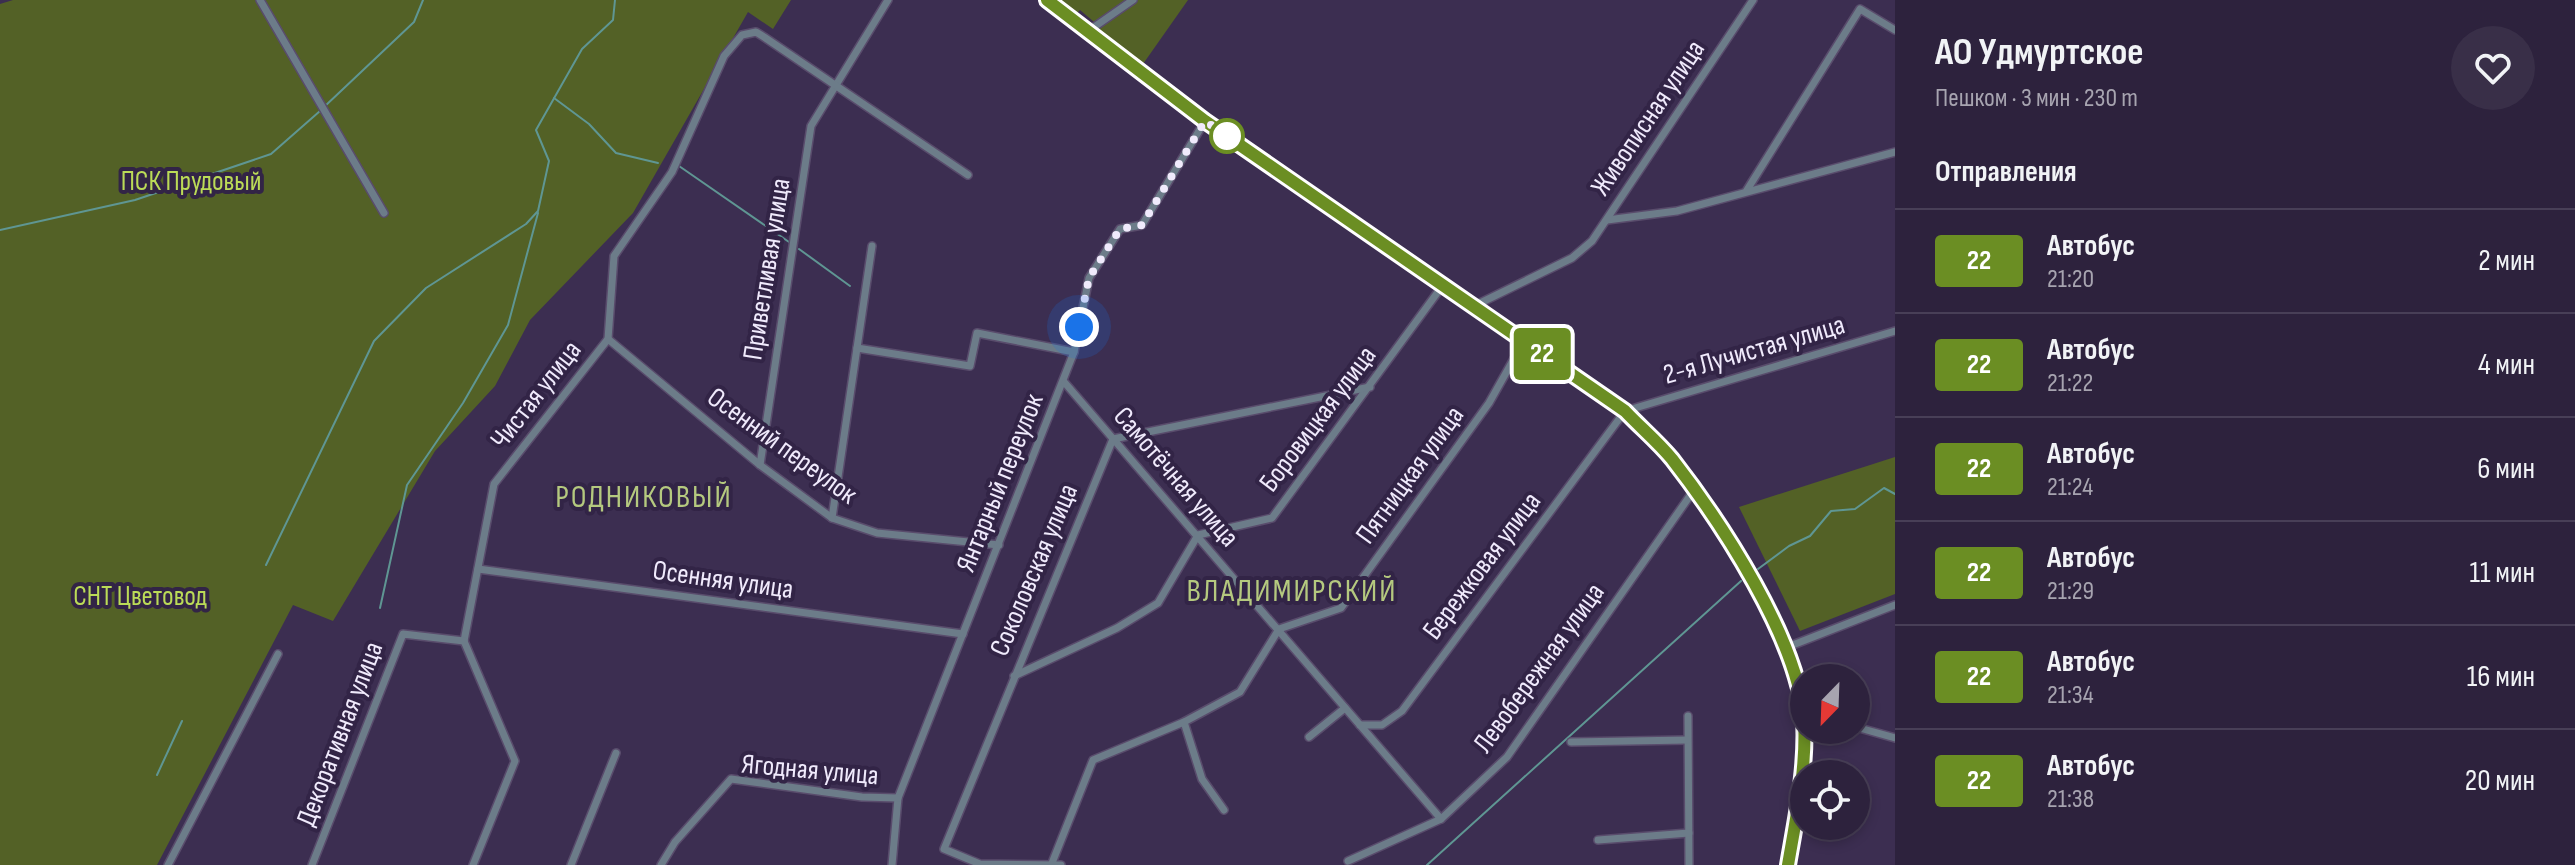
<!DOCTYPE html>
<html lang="ru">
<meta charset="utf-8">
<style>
:root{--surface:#2d223d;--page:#392f48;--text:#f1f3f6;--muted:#a7a4b0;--line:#483f57}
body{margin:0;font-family:"Sofia Sans Condensed",sans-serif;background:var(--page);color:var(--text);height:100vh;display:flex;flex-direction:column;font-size:30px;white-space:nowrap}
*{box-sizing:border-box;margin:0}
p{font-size:26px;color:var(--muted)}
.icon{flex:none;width:44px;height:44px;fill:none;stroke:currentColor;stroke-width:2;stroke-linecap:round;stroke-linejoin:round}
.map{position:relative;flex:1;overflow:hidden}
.details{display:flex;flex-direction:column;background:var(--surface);width:680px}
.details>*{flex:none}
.badge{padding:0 16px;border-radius:6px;font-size:28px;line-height:52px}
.needle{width:52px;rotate:203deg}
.controls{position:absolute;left:1790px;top:664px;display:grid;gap:16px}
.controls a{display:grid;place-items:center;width:80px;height:80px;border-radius:50%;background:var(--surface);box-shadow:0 4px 12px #0003,0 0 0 2px var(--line);font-size:40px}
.you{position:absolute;width:40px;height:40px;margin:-20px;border:6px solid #fff;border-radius:50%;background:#1a73e8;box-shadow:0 0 0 12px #1a73e833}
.map>.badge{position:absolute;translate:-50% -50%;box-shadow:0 0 0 4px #fff}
h2{padding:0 40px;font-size:30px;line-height:72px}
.round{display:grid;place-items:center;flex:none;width:84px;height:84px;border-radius:42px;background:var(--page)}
.summary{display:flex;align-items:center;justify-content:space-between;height:136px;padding:0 40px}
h1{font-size:38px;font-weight:700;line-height:60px}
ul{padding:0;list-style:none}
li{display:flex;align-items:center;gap:24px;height:104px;padding:0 40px;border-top:2px solid var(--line)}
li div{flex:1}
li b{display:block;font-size:30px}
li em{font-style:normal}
li .badge{min-width:88px;font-weight:700;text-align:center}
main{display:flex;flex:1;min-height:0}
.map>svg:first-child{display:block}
.green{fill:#536126}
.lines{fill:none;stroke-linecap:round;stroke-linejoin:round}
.stream{stroke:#5f9693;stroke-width:2}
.street-casing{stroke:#594c6c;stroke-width:10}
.secondary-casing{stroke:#594c6c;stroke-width:12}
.street{stroke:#6c7c89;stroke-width:7}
.secondary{stroke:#89a3b7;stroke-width:9}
.line-casing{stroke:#fff;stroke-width:18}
.line{stroke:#6b8e23;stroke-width:12}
.walk{stroke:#f0eafc;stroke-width:8;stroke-dasharray:0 14.4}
.stop-dot{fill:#fff;stroke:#6b8e23;stroke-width:4}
.labels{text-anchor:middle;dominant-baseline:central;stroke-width:8;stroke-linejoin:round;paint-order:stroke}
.street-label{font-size:28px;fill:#f0eafc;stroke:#322446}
.park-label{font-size:28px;fill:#bbdb57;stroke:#322446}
.quarter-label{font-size:32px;letter-spacing:2px;fill:#b5c97f;stroke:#322446}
</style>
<main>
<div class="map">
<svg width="1895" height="865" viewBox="0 0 1895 865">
<rect width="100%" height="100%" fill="#3c2e51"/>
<g class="green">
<path d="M13,0H791L773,29L748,12L633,213L530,320L495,386L435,451L333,621L293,605L157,865H0V4Z"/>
<path d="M1058,0H1188L1143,64L1096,32L1100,27L1080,10L1076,14Z"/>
<path d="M1895,457V594L1800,631L1739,507Z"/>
</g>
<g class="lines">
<g class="stream">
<path d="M554,98L589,124L616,153L658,163"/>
<path d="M324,107L414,22L423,0"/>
<path d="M679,166L789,242"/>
<path d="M0,230L135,200L271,154L320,111"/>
<path d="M799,249L850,286"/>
<path d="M266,565L374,341L426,288L526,224L538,211L549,161L536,130L582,49L613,20L615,0"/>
<path d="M1758,569L1789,546L1810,536L1831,511L1855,509L1884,488L1895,494"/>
<path d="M380,608L407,485L463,403L508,325L538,213"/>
<path d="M157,775L182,721"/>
<path d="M1427,865L1741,581"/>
</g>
<defs>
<g id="street">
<path d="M260,0L384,213"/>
<path d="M1087,32L1133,0"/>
<path d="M1747,190L1860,9L1895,30"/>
<path d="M1607,220L1677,211L1895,152"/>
<path d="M1474,306L1572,258L1592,241L1753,0"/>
<path d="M608,339L760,465L832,518L877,533L999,545"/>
<path d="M857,348L970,366L977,333L1074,352L898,798L892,865"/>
<path d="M1074,352L1089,278L1120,229L1142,225L1205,121"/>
<path d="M1065,383L1441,819"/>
<path d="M760,465L811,126L888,0"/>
<path d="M832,518L872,246"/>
<path d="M478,569L963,634"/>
<path d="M464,641L494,484L608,339L614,256L672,172L724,56L742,35L756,32L764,37L968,175"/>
<path d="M464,641L515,761L473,865"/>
<path d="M1785,648L1895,605"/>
<path d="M1014,676L1117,628L1158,603L1198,535L1272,518L1443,285"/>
<path d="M1688,716L1689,865"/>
<path d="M1184,722L1202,779L1224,810"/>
<path d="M1360,725H1382L1402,711L1625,411L1895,331"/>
<path d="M1856,727L1895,738"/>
<path d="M1309,737L1345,708"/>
<path d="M1571,742L1687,740"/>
<path d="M1598,840L1689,833"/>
<path d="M1348,861L1441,819L1507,757L1694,490"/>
<path d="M1052,863L1093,760L1184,722L1240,692L1279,629L1341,608L1489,403L1524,341"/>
<path d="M168,865L278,654"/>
<path d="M312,865L403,634L464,641"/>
<path d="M571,865L616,753"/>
<path d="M661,865L675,842L731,779L862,797L898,798"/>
<path d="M1061,865L980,864L944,849L1113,439L1370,387"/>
</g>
<path id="secondary" d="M1047,0L1205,121L1625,411C1640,427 1658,442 1672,459C1721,522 1798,639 1804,719C1807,767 1796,818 1788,865"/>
</defs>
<use href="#street" class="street-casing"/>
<use href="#secondary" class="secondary-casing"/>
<use href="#street" class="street"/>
<use href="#secondary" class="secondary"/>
</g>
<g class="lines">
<defs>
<path id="line" d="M1047,0L1205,121L1625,411C1640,427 1658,442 1672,459C1721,522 1798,639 1804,719C1807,767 1796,818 1788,865"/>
</defs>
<use href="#line" class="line-casing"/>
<use href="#line" class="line"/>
<path class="walk" d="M1079,327L1089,278L1120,229L1142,225L1205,121L1227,136"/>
</g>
<circle class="stop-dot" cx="1227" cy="136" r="16"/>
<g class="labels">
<g class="street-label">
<text transform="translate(1648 118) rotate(-56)">Живописная улица</text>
<text transform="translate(767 269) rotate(-81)">Приветливая улица</text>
<text transform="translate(1754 350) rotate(-16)">2-я Лучистая улица</text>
<text transform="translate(536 395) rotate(-52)">Чистая улица</text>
<text transform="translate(1318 419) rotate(-53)">Боровицкая улица</text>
<text transform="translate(782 446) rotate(36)">Осенний переулок</text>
<text transform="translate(1410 475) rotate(-54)">Пятницкая улица</text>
<text transform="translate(1176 477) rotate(49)">Самотёчная улица</text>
<text transform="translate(1000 483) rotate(-68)">Янтарный переулок</text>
<text transform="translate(1482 566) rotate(-53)">Бережковая улица</text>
<text transform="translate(1034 570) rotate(-67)">Соколовская улица</text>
<text transform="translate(723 580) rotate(8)">Осенняя улица</text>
<text transform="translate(1539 668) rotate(-54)">Левобережная улица</text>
<text transform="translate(340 734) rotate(-69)">Декоративная улица</text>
<text transform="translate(810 770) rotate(5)">Ягодная улица</text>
</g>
<g class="park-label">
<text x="191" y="181">ПСК Прудовый</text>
<text x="140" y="596">СНТ Цветовод</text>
</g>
<g class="quarter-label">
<text x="644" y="497">РОДНИКОВЫЙ</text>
<text x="1292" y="591">ВЛАДИМИРСКИЙ</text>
</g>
</g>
</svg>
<div class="controls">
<a><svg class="needle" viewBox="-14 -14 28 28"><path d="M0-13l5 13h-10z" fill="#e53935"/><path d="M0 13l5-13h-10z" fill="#a7a4b0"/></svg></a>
<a><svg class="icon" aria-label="locate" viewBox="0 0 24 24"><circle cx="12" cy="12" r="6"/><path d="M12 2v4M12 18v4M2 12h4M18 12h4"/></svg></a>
</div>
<div class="you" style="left:1079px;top:327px"></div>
<b class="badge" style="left:1542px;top:354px;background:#6b8e23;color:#fff">22</b>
</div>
<section class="details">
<div class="summary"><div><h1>АО Удмуртское</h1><p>Пешком · 3 мин · 230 m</p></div><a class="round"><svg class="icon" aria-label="heart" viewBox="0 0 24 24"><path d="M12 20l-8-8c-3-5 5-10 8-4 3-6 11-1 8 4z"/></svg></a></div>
<h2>Отправления</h2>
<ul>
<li><span class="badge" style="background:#6b8e23;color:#fff">22</span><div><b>Автобус</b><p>21:20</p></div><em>2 мин</em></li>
<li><span class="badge" style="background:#6b8e23;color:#fff">22</span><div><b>Автобус</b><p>21:22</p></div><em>4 мин</em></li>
<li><span class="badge" style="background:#6b8e23;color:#fff">22</span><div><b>Автобус</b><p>21:24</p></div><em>6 мин</em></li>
<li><span class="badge" style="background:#6b8e23;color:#fff">22</span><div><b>Автобус</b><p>21:29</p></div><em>11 мин</em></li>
<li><span class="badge" style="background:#6b8e23;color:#fff">22</span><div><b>Автобус</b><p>21:34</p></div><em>16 мин</em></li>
<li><span class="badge" style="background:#6b8e23;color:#fff">22</span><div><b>Автобус</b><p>21:38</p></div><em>20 мин</em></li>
</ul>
</section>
</main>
